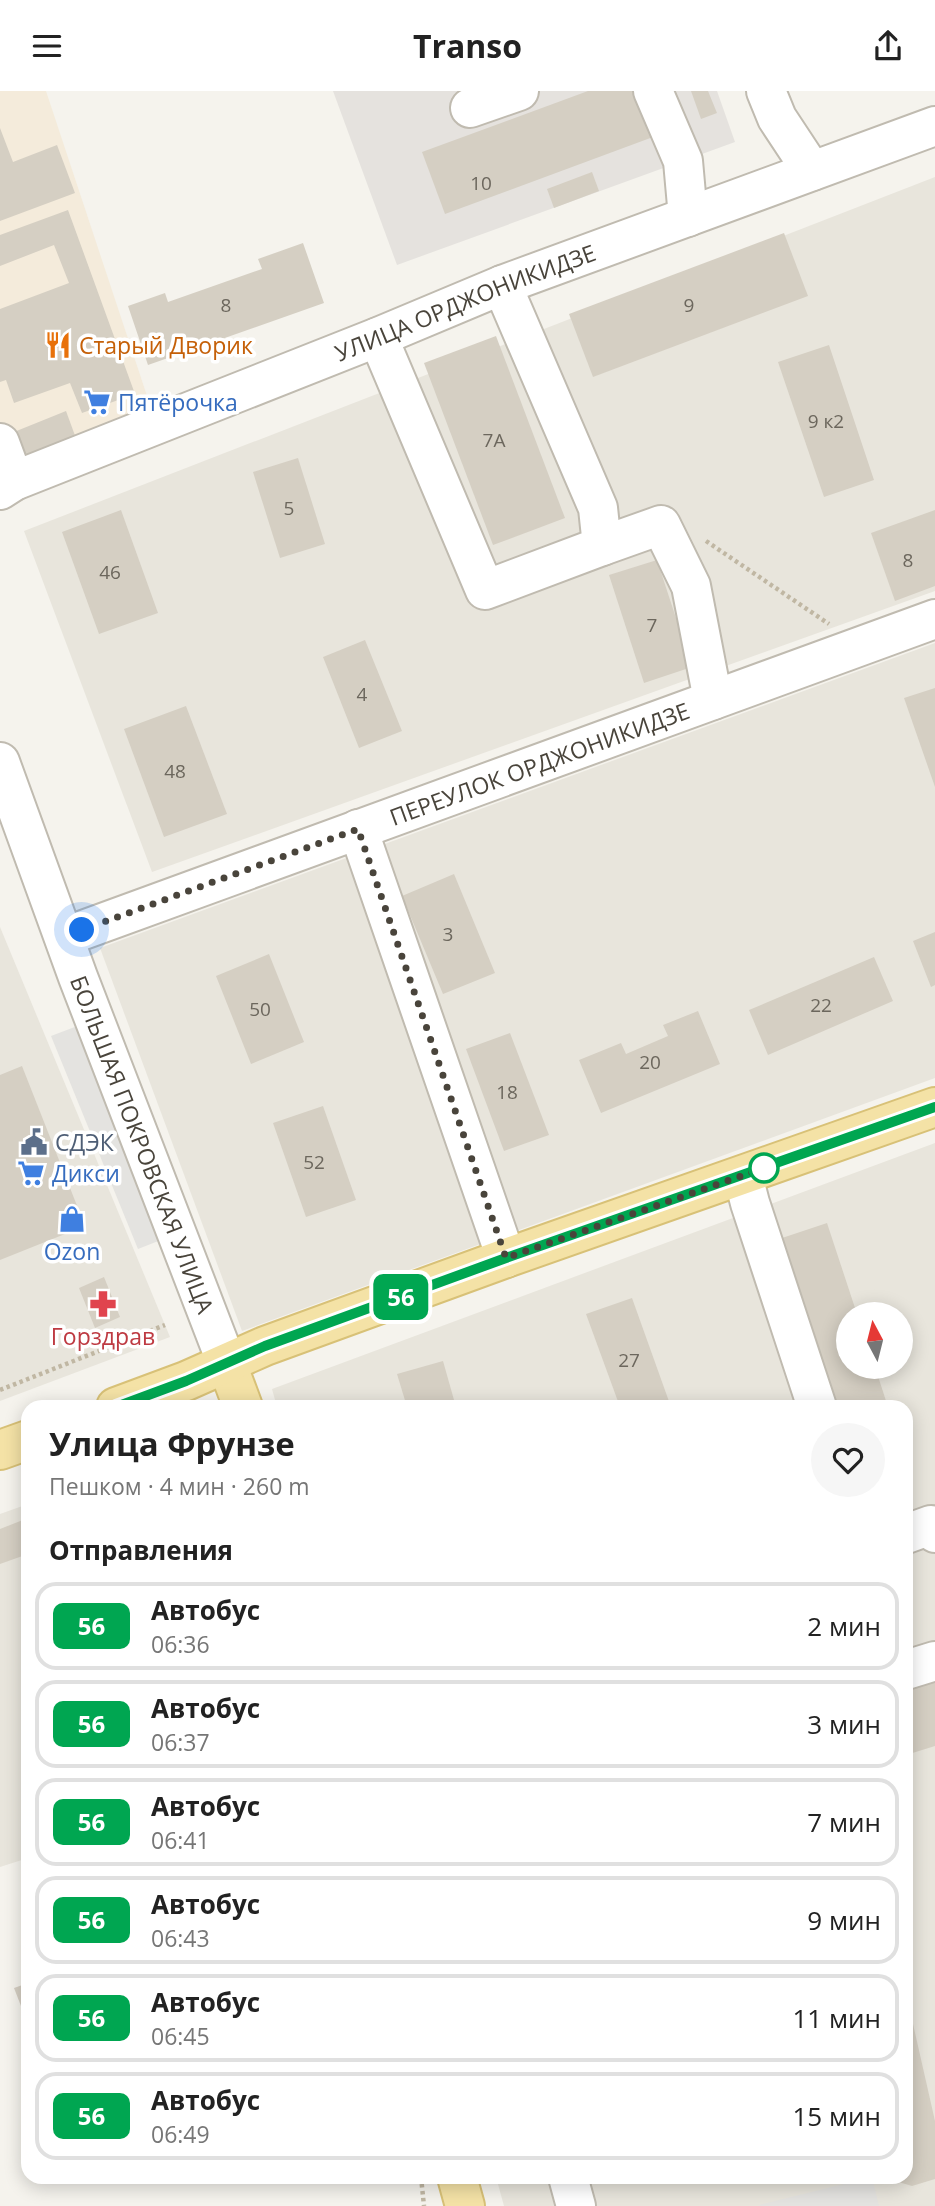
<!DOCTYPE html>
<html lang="ru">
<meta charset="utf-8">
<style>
:root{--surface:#fff;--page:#f6f6f6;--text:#222;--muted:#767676;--line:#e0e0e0}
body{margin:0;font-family:"Open Sans",sans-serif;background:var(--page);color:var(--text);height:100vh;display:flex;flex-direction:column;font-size:26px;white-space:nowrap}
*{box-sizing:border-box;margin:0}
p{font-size:23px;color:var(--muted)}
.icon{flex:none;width:38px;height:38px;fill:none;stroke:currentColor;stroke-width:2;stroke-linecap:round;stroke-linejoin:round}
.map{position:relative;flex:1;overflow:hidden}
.sheet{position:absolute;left:21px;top:1309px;width:892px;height:784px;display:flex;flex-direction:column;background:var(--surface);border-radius:21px;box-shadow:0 4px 18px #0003}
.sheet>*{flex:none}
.badge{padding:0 14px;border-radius:10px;font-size:24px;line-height:46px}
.needle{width:46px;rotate:353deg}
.buttons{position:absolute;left:836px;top:1211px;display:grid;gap:14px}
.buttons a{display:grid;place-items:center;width:77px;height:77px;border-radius:50%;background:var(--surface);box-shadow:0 4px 18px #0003;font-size:35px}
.you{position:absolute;width:35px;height:35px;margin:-18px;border:5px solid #fff;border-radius:50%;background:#1a73e8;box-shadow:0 0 0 10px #1a73e833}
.map>.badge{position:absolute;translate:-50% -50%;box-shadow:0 0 0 4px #fff}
h2{padding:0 28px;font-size:26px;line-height:63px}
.round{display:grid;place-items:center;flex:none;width:74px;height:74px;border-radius:37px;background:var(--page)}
.summary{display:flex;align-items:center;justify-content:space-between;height:119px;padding:0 28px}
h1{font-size:33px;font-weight:700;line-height:52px}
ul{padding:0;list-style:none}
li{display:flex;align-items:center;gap:21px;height:88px;margin:0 14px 10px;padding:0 14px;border:4px solid var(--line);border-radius:21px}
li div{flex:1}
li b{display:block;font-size:26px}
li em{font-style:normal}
li .badge{min-width:77px;font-weight:700;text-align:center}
header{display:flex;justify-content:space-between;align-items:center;height:91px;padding:0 28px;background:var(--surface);font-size:32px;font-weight:700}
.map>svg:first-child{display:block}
.residential{fill:#e8e5dc;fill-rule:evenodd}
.commercial{fill:#f4ebdb}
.industrial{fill:#e5e2de}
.parking{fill:#e4e3e0}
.building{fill:#d5cfc3}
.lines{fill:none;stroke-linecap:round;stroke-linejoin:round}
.minor-casing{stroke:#c0bbb0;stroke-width:42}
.major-casing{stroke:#d8c177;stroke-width:42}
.path{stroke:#c0b7a3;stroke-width:4.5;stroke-dasharray:3.5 3.5;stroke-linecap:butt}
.minor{stroke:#fff;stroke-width:38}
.major{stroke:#f4e2a6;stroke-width:38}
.line-casing{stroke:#fff;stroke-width:16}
.line{stroke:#00a651;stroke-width:10}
.walk{stroke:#49443b;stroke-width:7;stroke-dasharray:0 12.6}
.stop-dot{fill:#fff;stroke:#00a651;stroke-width:3.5}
.labels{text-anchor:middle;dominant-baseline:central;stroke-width:7;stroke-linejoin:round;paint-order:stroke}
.number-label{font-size:19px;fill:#6c675d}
.street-label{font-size:23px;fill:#49443b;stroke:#fff}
.food-label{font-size:23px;fill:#c56008;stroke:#fff;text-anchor:start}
.shop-label{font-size:23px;fill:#366cbe;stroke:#fff;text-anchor:start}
.service-label{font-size:23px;fill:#4e5e75;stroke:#fff;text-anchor:start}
.health-label{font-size:23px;fill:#be3a42;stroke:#fff}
</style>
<header><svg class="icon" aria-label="menu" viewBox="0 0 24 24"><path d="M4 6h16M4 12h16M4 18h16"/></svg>Transo<svg class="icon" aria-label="share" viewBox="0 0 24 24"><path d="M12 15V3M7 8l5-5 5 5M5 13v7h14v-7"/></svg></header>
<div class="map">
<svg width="935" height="2115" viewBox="0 0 935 2115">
<rect width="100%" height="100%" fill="#f5f3ed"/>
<g class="residential">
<path d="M935,86V500L152,781L24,440Z"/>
<path d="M935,552V987L242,1240L100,857Z"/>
<path d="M0,836L170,1246L0,1310Z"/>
<path d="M935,1052V2115H504L496,2086H906V1316H277L272,1298ZM849,1223H901V1276H849Z"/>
<path d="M28,1413V1767L0,1776V1423Z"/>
</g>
<path class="commercial" d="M0,0H46L153,323L0,390Z"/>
<path class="industrial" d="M333,0H717L735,51L397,174Z"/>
<g class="parking">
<path d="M80,934L166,1147L138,1158L51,945Z"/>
<path d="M872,2086L879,2115H760L759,2114Z"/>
</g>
<g class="building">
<path d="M588,0H636L653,46L445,123L422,61Z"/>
<path d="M691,0H708L717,22L701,28Z"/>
<path d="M0,37L13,71L57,54L75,102L0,130Z"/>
<path d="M592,81L599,100L554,117L547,98Z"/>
<path d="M68,119L135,303L82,322L70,292L14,312L6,289L0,291V218L69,192L54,154L0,175V144Z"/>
<path d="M784,142L808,205L593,286L569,223Z"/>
<path d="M303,152L324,212L148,274L128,215L165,202L168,211L262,178L258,168Z"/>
<path d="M496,245L565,427L493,454L424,272Z"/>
<path d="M829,254L874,389L824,406L778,271Z"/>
<path d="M66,320L77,350L26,370L14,341Z"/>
<path d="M298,367L325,453L280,467L253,381Z"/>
<path d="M121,419L158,522L99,543L62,441Z"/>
<path d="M935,419V495L895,510L871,442Z"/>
<path d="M657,469L692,576L644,592L609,484Z"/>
<path d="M365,549L402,640L359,657L323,566Z"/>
<path d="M935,597V696L904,607Z"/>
<path d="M186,615L227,723L164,746L124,638Z"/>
<path d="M454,783L495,882L443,903L402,805Z"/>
<path d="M935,841V894L931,896L913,850Z"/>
<path d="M269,863L304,951L251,973L216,885Z"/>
<path d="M874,866L893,910L768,964L749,919Z"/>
<path d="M698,920L720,973L601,1022L579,969L621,952L626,963L668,945L663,934Z"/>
<path d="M510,942L549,1044L504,1060L466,958Z"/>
<path d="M22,975L85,1135L0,1169V984Z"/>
<path d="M323,1015L356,1109L306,1126L273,1032Z"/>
<path d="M827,1132L857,1223H849V1276H875L888,1316H835L779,1148Z"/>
<path d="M104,1186L120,1226L95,1237L79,1197Z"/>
<path d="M632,1207L671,1316H620L586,1223Z"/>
<path d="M443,1270L456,1316H407L397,1283Z"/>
<path d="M28,1427V1463L0,1473V1438Z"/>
<path d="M935,1589V1655L906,1664V1598Z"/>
<path d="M28,1892V1933L14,1897Z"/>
<path d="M906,1902L935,2030V2088L912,2095L895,2090L891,2086H906Z"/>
</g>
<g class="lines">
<defs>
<g id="minor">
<path d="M653,0L683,70L688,126"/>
<path d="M766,0L777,27L812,80"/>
<path d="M470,17L519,0"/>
<path d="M378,246L485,499L602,455L598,417L502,194"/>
<path d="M0,352L14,390"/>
<path id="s1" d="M0,399L14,390L378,246L502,194L935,35"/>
<path d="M602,455L661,434L691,495L713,609"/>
<path id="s2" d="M0,671L78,886L227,1273"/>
<path d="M358,738L506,1167"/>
<path id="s3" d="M64,846L935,528"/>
<path d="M743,1085L750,1112L817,1316"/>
<path d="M906,1443L931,1434L935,1442"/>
<path d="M906,1579L935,1570"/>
<path d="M568,2086L576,2115"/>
</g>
<g id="major">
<path d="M227,1273L243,1316"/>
<path d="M116,1316L186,1290L265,1255L506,1167L935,1016"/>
<path d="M0,1359L28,1349"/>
<path d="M457,2086L465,2115"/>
</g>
</defs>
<use href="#minor" class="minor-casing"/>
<use href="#major" class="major-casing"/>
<g class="path">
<path d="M706,450L829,533"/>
<path d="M0,1299L165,1234"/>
<path d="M421,2086L424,2115"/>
</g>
<use href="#minor" class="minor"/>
<use href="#major" class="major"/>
</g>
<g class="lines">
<defs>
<path id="line" d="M116,1316L186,1290L265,1255L506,1167L935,1016"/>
</defs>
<use href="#line" class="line-casing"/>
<use href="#line" class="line"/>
<path class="walk" d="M82,839L358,738L506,1167L767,1076L764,1077"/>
</g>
<defs>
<symbol id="restaurant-bare" viewBox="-9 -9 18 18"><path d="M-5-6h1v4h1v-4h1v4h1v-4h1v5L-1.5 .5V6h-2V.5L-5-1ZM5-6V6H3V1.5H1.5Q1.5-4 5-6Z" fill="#e8710a" stroke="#fff" stroke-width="2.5" paint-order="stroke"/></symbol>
<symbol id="supermarket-bare" viewBox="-9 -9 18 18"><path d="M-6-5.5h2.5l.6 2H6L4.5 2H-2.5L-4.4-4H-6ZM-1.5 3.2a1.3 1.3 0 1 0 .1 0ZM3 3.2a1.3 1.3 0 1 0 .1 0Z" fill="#3f7fe0" stroke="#fff" stroke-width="2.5" paint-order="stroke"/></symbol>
<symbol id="civic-bare" viewBox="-9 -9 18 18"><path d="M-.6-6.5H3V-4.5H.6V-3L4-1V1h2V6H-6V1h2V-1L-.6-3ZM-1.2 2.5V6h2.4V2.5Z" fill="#5c6f8a" stroke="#fff" stroke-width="2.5" paint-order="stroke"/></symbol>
<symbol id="shop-bare" viewBox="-9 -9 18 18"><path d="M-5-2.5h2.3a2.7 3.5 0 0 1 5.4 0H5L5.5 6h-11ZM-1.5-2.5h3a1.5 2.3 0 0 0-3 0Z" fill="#3f7fe0" stroke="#fff" stroke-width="2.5" paint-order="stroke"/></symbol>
<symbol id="pharmacy-bare" viewBox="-9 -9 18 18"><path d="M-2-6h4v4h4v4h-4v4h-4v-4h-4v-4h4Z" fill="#e0444e" stroke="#fff" stroke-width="2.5" paint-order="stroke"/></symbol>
</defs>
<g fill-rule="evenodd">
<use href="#restaurant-bare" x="39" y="235" width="38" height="38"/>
<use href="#supermarket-bare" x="78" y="292" width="38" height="38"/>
<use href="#civic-bare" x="15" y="1032" width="38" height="38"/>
<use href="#supermarket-bare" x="12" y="1063" width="38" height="38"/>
<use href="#shop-bare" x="53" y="1109" width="38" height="38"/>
<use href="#pharmacy-bare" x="84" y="1194" width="38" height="38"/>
</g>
<circle class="stop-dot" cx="764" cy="1077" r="14"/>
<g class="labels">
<g class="number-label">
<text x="481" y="92">10</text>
<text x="226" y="214">8</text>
<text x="689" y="214">9</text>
<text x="826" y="330">9 к2</text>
<text x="494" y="349">7А</text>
<text x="289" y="417">5</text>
<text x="908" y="469">8</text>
<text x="110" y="481">46</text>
<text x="652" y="534">7</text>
<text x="362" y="603">4</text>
<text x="175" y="680">48</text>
<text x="448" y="843">3</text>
<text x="821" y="914">22</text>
<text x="260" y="918">50</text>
<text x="650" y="971">20</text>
<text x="507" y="1001">18</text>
<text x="314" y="1071">52</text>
<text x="629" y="1269">27</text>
</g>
<g class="street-label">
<text stroke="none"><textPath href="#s1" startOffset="502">УЛИЦА ОРДЖОНИКИДЗЕ</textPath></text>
<text stroke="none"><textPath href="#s3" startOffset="506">ПЕРЕУЛОК ОРДЖОНИКИДЗЕ</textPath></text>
<text stroke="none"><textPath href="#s2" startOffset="408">БОЛЬШАЯ ПОКРОВСКАЯ УЛИЦА</textPath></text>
</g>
<g class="food-label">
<text x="79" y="254">Старый Дворик</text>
</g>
<g class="shop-label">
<text x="118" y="311">Пятёрочка</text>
<text x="52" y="1082">Дикси</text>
<text x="72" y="1160" text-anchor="middle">Ozon</text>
</g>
<g class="service-label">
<text x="55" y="1051">СДЭК</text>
</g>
<g class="health-label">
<text x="103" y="1245">Горздрав</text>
</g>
</g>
</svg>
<div class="buttons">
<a><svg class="needle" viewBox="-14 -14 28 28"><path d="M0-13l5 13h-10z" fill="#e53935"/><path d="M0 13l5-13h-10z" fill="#767676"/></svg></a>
</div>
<div class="you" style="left:82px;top:839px"></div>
<b class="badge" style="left:401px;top:1206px;background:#00a651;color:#fff">56</b>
<section class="sheet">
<div class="summary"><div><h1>Улица Фрунзе</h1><p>Пешком · 4 мин · 260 m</p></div><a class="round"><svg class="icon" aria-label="heart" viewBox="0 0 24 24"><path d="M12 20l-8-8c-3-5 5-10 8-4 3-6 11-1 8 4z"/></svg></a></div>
<h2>Отправления</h2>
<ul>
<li><span class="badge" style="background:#00a651;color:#fff">56</span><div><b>Автобус</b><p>06:36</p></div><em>2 мин</em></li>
<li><span class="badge" style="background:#00a651;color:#fff">56</span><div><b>Автобус</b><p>06:37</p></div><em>3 мин</em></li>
<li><span class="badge" style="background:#00a651;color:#fff">56</span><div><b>Автобус</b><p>06:41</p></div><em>7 мин</em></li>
<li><span class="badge" style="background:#00a651;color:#fff">56</span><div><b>Автобус</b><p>06:43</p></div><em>9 мин</em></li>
<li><span class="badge" style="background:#00a651;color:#fff">56</span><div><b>Автобус</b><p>06:45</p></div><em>11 мин</em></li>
<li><span class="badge" style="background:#00a651;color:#fff">56</span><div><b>Автобус</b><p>06:49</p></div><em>15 мин</em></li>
</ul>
</section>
</div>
